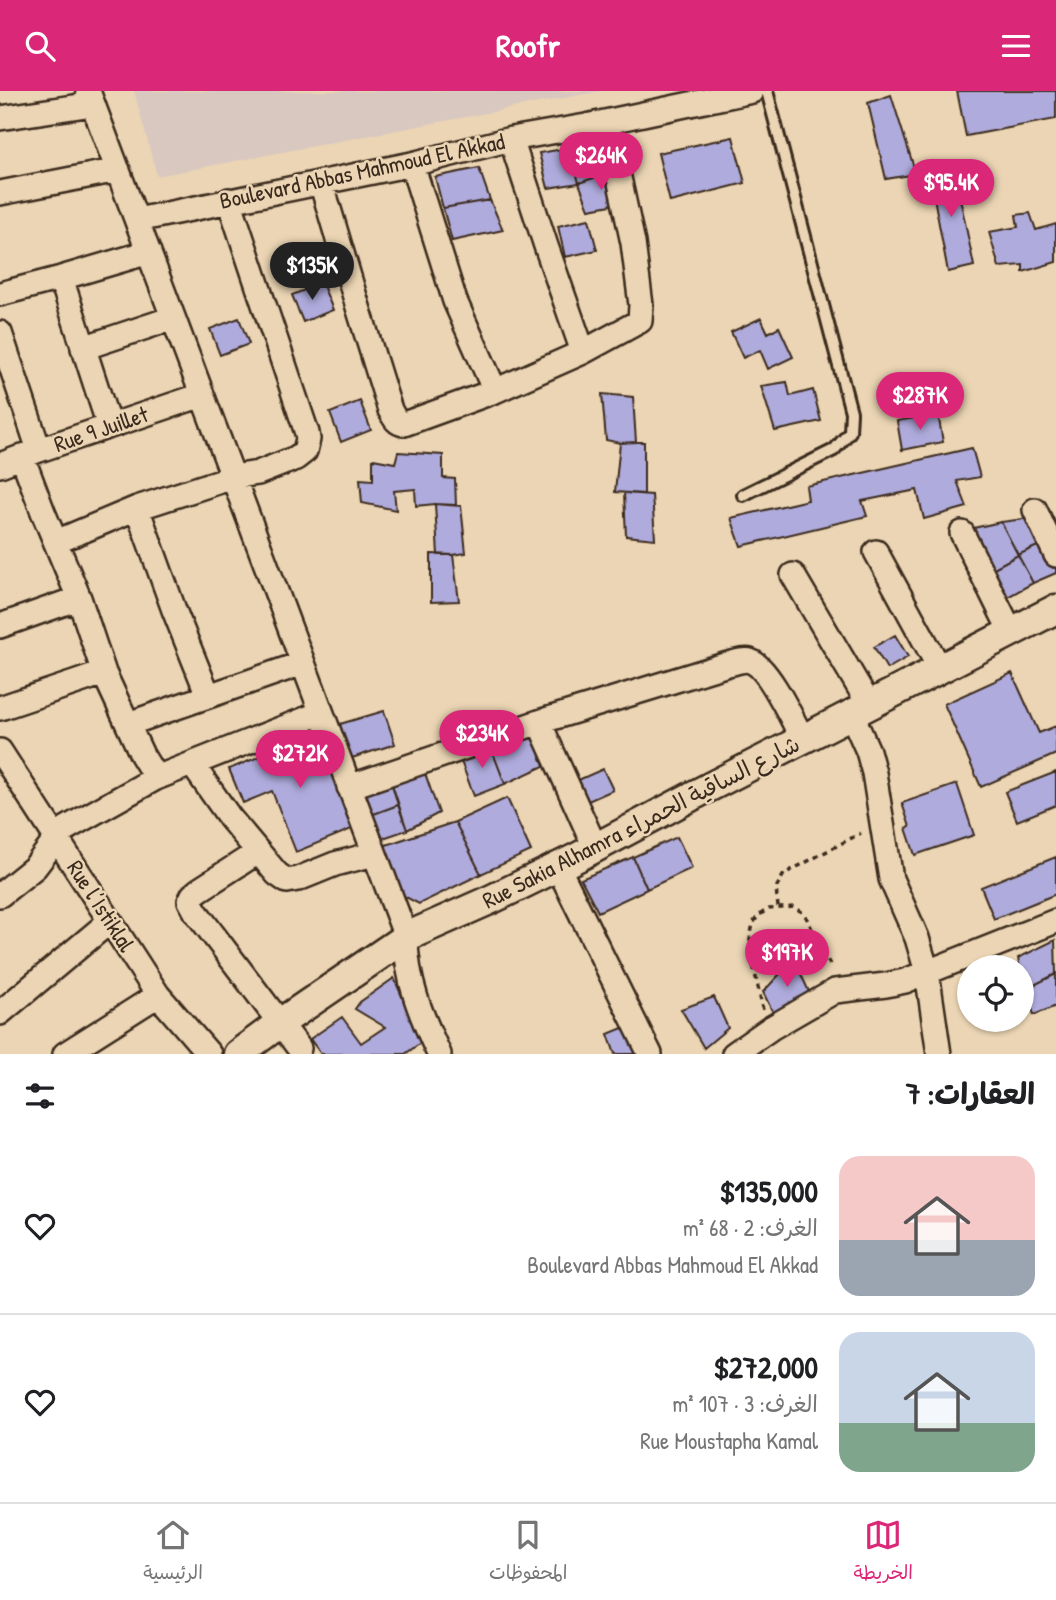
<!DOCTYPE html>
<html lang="ar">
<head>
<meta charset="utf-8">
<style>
  :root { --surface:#fff; --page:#f6f6f6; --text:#202124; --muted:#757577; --line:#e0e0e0; --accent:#db2777 }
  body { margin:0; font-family:"Patrick Hand","Playpen Sans Arabic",sans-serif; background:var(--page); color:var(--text); direction:rtl; height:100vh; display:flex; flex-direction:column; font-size:26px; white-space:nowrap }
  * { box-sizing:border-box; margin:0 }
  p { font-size:23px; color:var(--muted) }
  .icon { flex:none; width:38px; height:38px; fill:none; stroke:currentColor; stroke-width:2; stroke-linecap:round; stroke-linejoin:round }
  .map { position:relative; height:963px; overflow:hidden; direction:ltr }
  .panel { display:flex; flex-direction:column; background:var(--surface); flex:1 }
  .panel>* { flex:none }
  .tools { position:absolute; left:957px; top:864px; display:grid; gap:14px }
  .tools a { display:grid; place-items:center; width:77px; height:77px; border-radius:50%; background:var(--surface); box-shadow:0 2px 5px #0004; font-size:35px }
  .price { position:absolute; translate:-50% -60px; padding:0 16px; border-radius:24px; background:var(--accent); color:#fff; font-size:23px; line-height:46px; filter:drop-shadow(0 2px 4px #0008) }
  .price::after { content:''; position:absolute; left:50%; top:42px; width:21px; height:16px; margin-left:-10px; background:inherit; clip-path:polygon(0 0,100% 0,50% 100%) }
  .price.on { background:#222; color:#fff }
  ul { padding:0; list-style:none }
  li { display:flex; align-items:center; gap:21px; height:175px; padding:0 21px }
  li+li { border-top:2px solid var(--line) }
  li span { display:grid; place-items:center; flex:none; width:196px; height:140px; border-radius:21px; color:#555 }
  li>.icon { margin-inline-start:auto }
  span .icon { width:84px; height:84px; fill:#fffc; stroke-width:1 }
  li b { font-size:30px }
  h2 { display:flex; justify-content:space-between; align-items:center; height:84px; padding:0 21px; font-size:30px }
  header { display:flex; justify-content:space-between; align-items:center; height:91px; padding:0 21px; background:var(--accent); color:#fff; font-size:32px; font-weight:700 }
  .menu { display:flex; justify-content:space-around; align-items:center; height:98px; border-top:2px solid var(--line); background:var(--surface); font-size:19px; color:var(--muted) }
  .menu a { display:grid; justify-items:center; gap:4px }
  .menu .on { color:var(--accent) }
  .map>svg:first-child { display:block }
</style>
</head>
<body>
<header><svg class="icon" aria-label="menu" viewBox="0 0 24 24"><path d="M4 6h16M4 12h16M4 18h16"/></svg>Roofr<svg class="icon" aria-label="search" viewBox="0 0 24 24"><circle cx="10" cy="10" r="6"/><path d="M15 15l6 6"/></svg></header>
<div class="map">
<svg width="1056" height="963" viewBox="0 0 1056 963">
  <rect width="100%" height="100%" fill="#ebd5b4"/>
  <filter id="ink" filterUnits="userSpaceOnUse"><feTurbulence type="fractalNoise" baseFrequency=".0143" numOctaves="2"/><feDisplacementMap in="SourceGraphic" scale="14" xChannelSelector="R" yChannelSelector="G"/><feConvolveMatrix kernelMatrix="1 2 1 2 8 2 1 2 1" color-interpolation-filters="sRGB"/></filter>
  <g filter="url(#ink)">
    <path fill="#d9c8c0" d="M 134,0 L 601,0 L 157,85 Z"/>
    <path fill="#afabdc" stroke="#3b2a1e" stroke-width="2" d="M 957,0 L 1056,0 L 1056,28 L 966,45 Z
      M 891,4 L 916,83 L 886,88 L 868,12 Z
      M 733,46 L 745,92 L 670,111 L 658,62 Z
      M 605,47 L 611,81 L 579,92 L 570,57 Z
      M 570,57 L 579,92 L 548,97 L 539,62 Z
      M 953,73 L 974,175 L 948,181 L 929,80 Z
      M 479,77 L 490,109 L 443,117 L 435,86 Z
      M 611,81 L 622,112 L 589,118 L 579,92 Z
      M 490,109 L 503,139 L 452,150 L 443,117 Z
      M 1030,122 L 1036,139 L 1056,133 L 1056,171 L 1023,181 L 1023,174 L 999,176 L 989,141 L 1018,136 L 1016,124 Z
      M 589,128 L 597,159 L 565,166 L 558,135 Z
      M 322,192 L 333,219 L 303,231 L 292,204 Z
      M 239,227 L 249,253 L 220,264 L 210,238 Z
      M 761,227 L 768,242 L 779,236 L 793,266 L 768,278 L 760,259 L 743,267 L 731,241 Z
      M 787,291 L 790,305 L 813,299 L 821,330 L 775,340 L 761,295 Z
      M 602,303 L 633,306 L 636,351 L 620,352 L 606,349 Z
      M 360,310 L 371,339 L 341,351 L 330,322 Z
      M 938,323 L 943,351 L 902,359 L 897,330 Z
      M 636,351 L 644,351 L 644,403 L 615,401 L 620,352 Z
      M 972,357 L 980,386 L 957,390 L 967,416 L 924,428 L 917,399 L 862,410 L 867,425 L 741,455 L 731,427 L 808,409 L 806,395 Z
      M 398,361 L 443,364 L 443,387 L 455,388 L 456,414 L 435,413 L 416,415 L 415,398 L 394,400 L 396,419 L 362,412 L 360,388 L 373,389 L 373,368 L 395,372 Z
      M 624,402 L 652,404 L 655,448 L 626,445 Z
      M 435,413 L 461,415 L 466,462 L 453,464 L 438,464 Z
      M 1031,427 L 1042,453 L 1018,464 L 1001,431 Z
      M 1001,431 L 1018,464 L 992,478 L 969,438 Z
      M 1042,453 L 1056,477 L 1056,482 L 1033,492 L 1018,464 Z
      M 431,463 L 453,464 L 459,510 L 431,511 Z
      M 1018,464 L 1033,492 L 1002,509 L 992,478 Z
      M 895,544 L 908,566 L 887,578 L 874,556 Z
      M 1012,582 L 1039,642 L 1056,635 L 1056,663 L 981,696 L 944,613 Z
      M 384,620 L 395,653 L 349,668 L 340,633 Z
      M 529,640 L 546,674 L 505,693 L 490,654 Z
      M 321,641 L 359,735 L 296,761 L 272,700 L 243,712 L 229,678 Z
      M 490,654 L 505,693 L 474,705 L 459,665 Z
      M 422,674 L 439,722 L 407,739 L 390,687 Z
      M 603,678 L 613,699 L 586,711 L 576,690 Z
      M 1056,681 L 1056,714 L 1017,730 L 1005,701 Z
      M 390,687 L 398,714 L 371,724 L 365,693 Z
      M 957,693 L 974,744 L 915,764 L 906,737 L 910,736 L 902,712 Z
      M 507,707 L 531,760 L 481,783 L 455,731 Z
      M 398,714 L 407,739 L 383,747 L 371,724 Z
      M 455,731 L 481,783 L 419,813 L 398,802 L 383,755 Z
      M 677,746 L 692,777 L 647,798 L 633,766 Z
      M 633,766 L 647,798 L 598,821 L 581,788 Z
      M 1056,766 L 1056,803 L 994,828 L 981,796 Z
      M 1055,849 L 1056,883 L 1026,898 L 1022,877 L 1020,877 L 1018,867 Z
      M 794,868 L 811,905 L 774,924 L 763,901 Z
      M 1056,883 L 1056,915 L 1034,924 L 1026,898 Z
      M 394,887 L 422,951 L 405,963 L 321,963 L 310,948 L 342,926 L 361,952 L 385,936 L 355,918 L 360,911 Z
      M 714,906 L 728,937 L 704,957 L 681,918 Z
      M 625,936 L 640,963 L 615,963 L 608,943 Z"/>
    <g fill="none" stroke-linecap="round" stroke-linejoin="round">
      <g stroke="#3b2a1e" stroke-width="16">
        <path id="service" d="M 743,404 L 834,359 L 850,341 L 851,321 L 767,0"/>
      </g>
      <g stroke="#3b2a1e" stroke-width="28">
        <path id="minor" d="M 88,0 L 406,846 C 406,890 421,924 439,963
          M 0,27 L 93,13
          M 511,48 L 546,155 L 583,261
          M 412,73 L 455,210 L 495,300
          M 321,91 L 358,216 L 390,319 C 394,326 396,332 404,333 L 495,300 L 583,261 L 640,230 L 641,214 L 633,152 L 607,31
          M 0,102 L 118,79
          M 137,129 L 412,73 L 511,48 L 586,35 L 752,0
          M 61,187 L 109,335
          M 0,203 L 61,187 L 149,161
          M 0,242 L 39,359
          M 83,257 L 173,227
          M 22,365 L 43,421 L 79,507 L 104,582 L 142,664 L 156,687
          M 0,374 L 39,359 L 202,304
          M 137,417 L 174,519 L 208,604
          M 1035,419 L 1056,464
          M 962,442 L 1011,541
          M 56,451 L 137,417 L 233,386 L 258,382 L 296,367 L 305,360 L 308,348 L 307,342 L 229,109
          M 876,461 L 940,578
          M 793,484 L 870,615
          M 0,535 L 79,507
          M 0,617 L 104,582
          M 852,624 L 868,660 L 874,682 L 891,788 L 917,847 L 927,881 L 939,963
          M 539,631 L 595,756
          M 128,633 L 303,572
          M 0,660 L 158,904 L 209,963
          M 192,673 L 230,727 L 277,783 L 287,790 L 298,788 L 335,773 L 374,763
          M 349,696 L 539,631 L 728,573 C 734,572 744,568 750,570 C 768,575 794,632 803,649
          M 258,761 L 199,799 L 193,804 L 190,810 L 196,821 L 299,957
          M 558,776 L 650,963
          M 0,804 L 35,776 L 57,747 L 67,737 L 81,729 L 156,687 L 321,622
          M 0,922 L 110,830
          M 65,963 L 158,904
          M 734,963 L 771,937 L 835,900 L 886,894 L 905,890 L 1056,830"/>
      </g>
      <g stroke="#3b2a1e" stroke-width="33">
        <path id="tertiary" d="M 238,963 L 280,932 L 406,846 L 492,808 L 578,766 L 698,702 L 1056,518"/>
      </g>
      <path stroke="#3b2a1e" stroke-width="3.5" stroke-dasharray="5 5" stroke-linecap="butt" d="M 778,816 L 776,797 L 784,783 L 861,742
        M 763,919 L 749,854 L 753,832 L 759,824 L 769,818 L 793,816 L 804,822 L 832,878"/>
      <use href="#service" stroke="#ebd5b4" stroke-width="10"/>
      <use href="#minor" stroke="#ebd5b4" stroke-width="23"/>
      <use href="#tertiary" stroke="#ebd5b4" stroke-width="28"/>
    </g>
  </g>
  <g text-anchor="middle" stroke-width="5" stroke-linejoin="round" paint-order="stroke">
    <g font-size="23" fill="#3b2a1e" stroke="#ebd5b4">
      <text transform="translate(362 80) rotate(-12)" y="8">Boulevard Abbas Mahmoud El Akkad</text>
      <text transform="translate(101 338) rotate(-19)" y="8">Rue 9 Juillet</text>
      <text transform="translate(641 731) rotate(-27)" y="8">Rue Sakia Alhamra شارع الساقية الحمراء</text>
      <text transform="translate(101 815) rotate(57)" y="8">Rue l’Istiklal</text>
    </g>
  </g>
</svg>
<div class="tools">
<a><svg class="icon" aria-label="locate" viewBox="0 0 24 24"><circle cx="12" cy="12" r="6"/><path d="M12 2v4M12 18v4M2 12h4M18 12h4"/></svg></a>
</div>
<b class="price" style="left:601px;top:101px">$264K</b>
<b class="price" style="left:951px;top:128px">$95.4K</b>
<b class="price on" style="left:312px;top:211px">$135K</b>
<b class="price" style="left:920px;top:341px">$287K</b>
<b class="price" style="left:482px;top:679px">$234K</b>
<b class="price" style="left:300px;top:699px">$272K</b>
<b class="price" style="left:787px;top:898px">$197K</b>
</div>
<section class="panel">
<h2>العقارات: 7<svg class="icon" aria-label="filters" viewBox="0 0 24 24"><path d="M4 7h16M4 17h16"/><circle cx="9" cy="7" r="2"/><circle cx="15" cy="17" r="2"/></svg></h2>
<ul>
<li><span style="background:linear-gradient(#f6c9c9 60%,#9aa5b1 0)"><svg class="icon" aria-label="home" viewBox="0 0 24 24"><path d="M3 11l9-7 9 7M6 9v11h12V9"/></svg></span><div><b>$135,000</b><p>الغرف: 2 · 68 m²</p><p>Boulevard Abbas Mahmoud El Akkad</p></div><svg class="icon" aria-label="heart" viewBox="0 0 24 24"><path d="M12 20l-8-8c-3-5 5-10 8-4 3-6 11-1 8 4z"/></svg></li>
<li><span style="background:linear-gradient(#c9d6e8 65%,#7fa58c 0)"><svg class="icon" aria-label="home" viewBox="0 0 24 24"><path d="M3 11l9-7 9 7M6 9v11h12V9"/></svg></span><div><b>$272,000</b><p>الغرف: 3 · 107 m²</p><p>Rue Moustapha Kamal</p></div><svg class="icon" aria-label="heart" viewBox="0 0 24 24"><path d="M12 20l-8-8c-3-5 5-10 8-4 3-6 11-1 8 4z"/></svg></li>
</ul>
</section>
<nav class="menu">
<a class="on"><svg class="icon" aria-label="map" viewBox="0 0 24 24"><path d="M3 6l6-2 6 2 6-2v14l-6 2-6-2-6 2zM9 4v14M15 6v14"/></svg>الخريطة</a>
<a><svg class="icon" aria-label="saved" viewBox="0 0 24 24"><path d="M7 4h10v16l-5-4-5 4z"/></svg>المحفوظات</a>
<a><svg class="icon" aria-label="home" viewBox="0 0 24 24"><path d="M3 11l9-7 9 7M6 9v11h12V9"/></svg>الرئيسية</a>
</nav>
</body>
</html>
